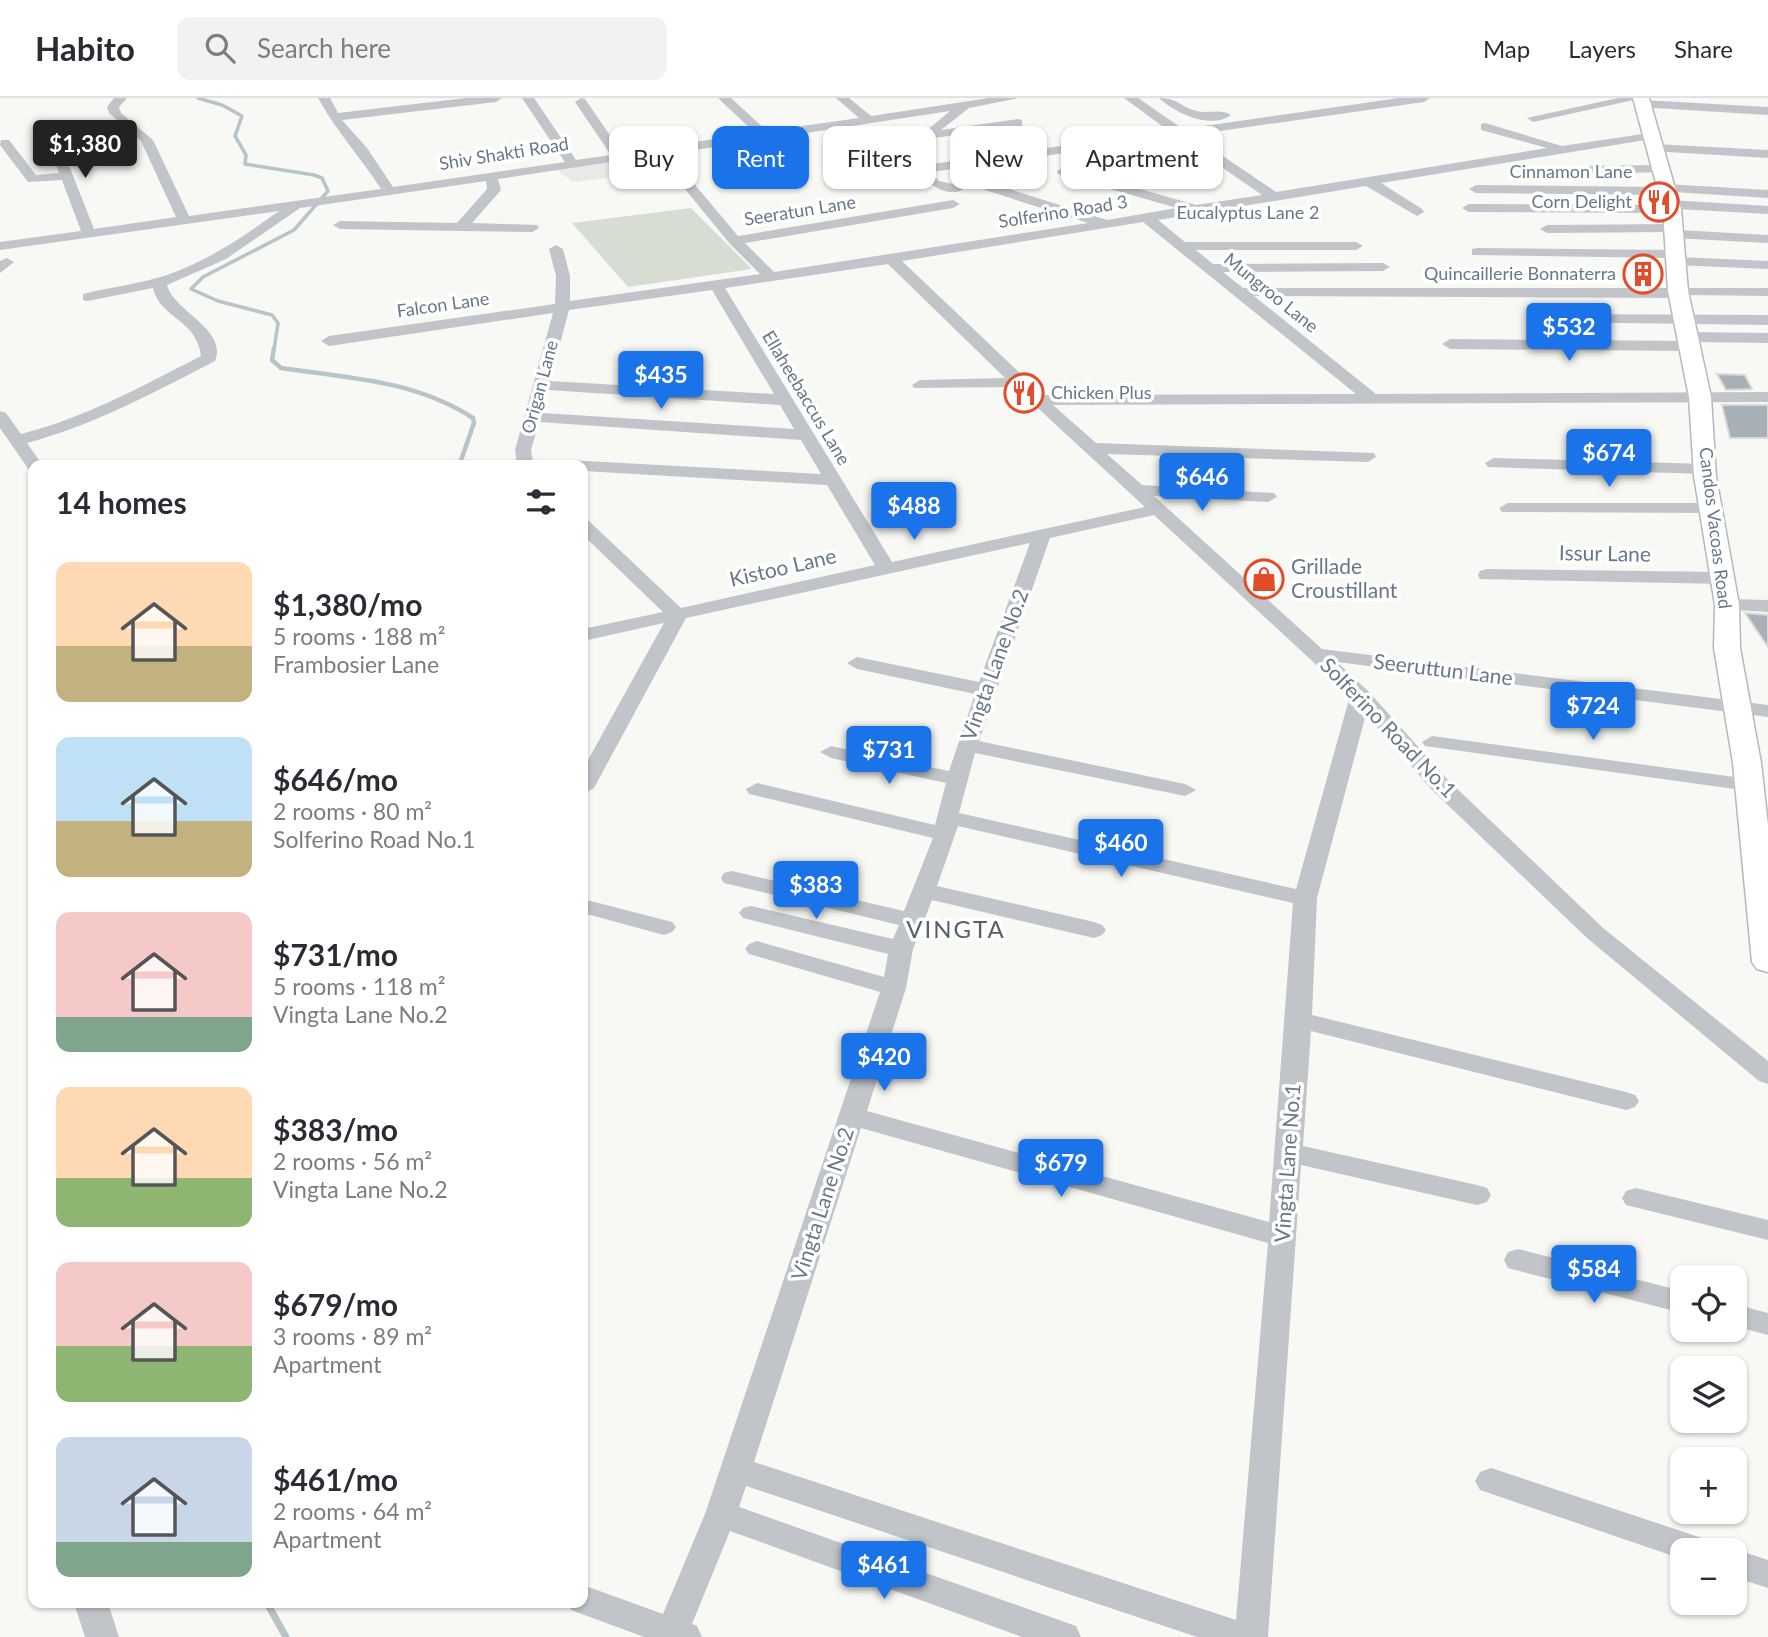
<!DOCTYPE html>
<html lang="en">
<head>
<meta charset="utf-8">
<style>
  :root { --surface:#fff; --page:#f2f2f3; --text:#2b2b33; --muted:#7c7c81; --line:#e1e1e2; --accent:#1a73e8 }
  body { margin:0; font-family:Lato,sans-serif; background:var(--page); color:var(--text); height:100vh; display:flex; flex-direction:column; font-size:26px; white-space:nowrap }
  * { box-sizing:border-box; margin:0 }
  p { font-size:23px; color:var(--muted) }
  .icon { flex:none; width:38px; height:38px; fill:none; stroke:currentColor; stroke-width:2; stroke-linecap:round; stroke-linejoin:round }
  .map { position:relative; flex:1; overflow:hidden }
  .sheet { position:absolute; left:28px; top:362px; width:560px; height:1148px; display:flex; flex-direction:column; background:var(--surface); border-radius:14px; box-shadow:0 2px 5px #0004 }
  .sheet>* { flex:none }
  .banner { position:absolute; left:609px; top:28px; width:665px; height:63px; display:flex; gap:14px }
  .controls { position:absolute; left:1670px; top:1167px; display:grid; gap:14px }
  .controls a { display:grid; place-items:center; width:77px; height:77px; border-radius:14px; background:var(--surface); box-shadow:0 2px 5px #0004; font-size:35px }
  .price { position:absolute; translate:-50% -60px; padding:0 16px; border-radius:7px; background:var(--accent); color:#fff; font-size:23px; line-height:46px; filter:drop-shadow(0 2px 4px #0008) }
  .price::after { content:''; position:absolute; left:50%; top:42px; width:21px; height:16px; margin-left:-10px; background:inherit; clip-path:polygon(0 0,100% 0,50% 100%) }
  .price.on { background:#222; color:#fff }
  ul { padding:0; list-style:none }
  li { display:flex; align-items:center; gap:21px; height:175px; padding:0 28px }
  li span { display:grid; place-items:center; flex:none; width:196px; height:140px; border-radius:14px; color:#555 }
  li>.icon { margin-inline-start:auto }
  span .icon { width:84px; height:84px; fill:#fffc; stroke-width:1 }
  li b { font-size:30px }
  h2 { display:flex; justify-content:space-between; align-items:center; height:84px; padding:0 28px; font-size:30px }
  .chip { padding:0 24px; border-radius:14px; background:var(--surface); box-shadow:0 2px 5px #0004; font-size:24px; line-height:63px }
  .chip.on { background:var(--accent); color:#fff }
  header { display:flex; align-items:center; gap:42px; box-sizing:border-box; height:98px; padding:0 35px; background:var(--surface); border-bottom:2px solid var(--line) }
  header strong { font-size:33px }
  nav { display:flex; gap:38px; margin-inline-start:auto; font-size:24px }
  .search { width:490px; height:63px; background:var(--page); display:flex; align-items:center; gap:18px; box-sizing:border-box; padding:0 24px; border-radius:14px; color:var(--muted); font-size:26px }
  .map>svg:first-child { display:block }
</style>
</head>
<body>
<header>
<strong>Habito</strong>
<div class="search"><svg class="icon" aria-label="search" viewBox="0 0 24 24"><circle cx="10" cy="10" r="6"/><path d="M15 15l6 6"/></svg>Search here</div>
<nav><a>Map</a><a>Layers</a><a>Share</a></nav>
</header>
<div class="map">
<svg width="1768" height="1539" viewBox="0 0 1768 1539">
  <rect width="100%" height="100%" fill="#f8f8f5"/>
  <path fill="#e8e9e8" d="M 615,61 L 627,78 L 573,84 L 555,70 Z"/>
  <path fill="#d8ddd4" d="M 691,110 L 752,171 L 628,189 L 572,125 Z"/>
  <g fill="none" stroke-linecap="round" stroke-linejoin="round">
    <path stroke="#b8c5c8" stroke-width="3.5" d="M 198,0 L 222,7 L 242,18 L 235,38 L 246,57 L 245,66 L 314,77 L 322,80 L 328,93 L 294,132 L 203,179 L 191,191 L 218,203 L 272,217 L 278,225 L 274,252"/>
    <path stroke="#b8c5c8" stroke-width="4.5" d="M 274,250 L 272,262 L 281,270 C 349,280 414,282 473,320 L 474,325 L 459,368"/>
    <path stroke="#b8c5c8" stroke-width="7" d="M 267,1505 L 286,1539"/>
  </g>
  <path fill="#a7b0b6" stroke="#d9d9d7" stroke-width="2" d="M 1717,276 L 1745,277 L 1752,291 L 1726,292 Z
    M 1722,307 L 1768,307 L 1768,340 L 1730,340 Z
    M 1745,515 L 1768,517 L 1768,549 Z"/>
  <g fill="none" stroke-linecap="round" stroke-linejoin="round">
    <g stroke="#b4b9bd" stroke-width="3">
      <path id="major" d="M 1633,0 L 1649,0 L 1681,111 L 1688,193 L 1711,299 L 1716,378 L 1739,507 L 1740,550 L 1761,665 L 1768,727 L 1768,874 L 1757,871 L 1752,864 L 1733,665 L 1714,550 L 1715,507 L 1694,378 L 1689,299 L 1668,193 L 1663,111 Z"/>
    </g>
    <path fill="#c1c5c9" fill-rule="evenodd" d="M 114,0 L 127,0 L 119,9 L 121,15 L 153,42 L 189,118 L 381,91 C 361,60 336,33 318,0 L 330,0 L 338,15 L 466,0 L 502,0 L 496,4 L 342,22 L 367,50 L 393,89 L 565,64 L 522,0 L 534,0 L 576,62 L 611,57 L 575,4 L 581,0 L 585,1 L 622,55 L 755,35 L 718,0 L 731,0 L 767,33 L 859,20 L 836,0 L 849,0 L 871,18 L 989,0 L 1019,0 L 969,10 L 941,32 L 1018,21 L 1022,22 L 1022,28 L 934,40 L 922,64 L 925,67 L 1169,33 L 1124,0 L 1138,0 L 1183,31 L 1399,0 L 1430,0 L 1424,4 L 1192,37 L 1276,94 L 1547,50 L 1481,32 L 1481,26 L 1485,25 L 1562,48 L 1656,34 L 1656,40 L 1652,41 L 1381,85 L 1422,111 L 1424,114 L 1417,118 L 1366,88 L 1158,122 L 1185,144 L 1356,144 L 1363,148 L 1356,152 L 1196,152 L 1213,166 L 1383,165 L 1390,169 L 1383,173 L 1223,174 L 1243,190 L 1768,190 L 1768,198 L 1685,197 L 1679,200 L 1254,198 L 1376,296 L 1768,294 L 1768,304 L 1053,307 L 1096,345 L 1374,355 L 1376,359 L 1368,364 L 1107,356 L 1142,387 L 1274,395 L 1277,399 L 1268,404 L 1154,398 L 1322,551 L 1768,607 L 1768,619 L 1337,564 L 1368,593 L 1448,682 L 1603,830 L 1768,963 L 1768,986 L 1759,983 L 1587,840 L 1432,692 L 1366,616 L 1317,800 L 1312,917 L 1626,994 L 1635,997 L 1639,1003 L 1635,1009 L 1626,1012 L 1311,933 L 1303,1048 L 1477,1087 L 1487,1090 L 1491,1097 L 1487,1104 L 1477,1107 L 1301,1067 L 1268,1539 L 1197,1539 L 746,1388 L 739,1409 L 1076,1528 L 1081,1539 L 1022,1539 L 730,1433 L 692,1526 L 697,1528 L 702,1539 L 644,1539 L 571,1512 L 568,1505 L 583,1505 L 583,1487 L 663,1516 L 705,1416 L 880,894 L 749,856 L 745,851 L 749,846 L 757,843 L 884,879 L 888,856 L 743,820 L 739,815 L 743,810 L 751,808 L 893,841 L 899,827 L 724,785 L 721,780 L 724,775 L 732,773 L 904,813 L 933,740 L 749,696 L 746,691 L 757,685 L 935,727 L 946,685 L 831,660 L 820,654 L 831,648 L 949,673 L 975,596 L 857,571 L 847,565 L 857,559 L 979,584 L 1030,445 L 686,520 L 594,690 L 583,696 L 583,671 L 664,525 L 583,543 L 583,531 L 663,514 L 583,437 L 583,422 L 589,423 L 681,510 L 875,467 L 827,387 L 583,373 L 583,368 L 559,367 L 568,362 L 821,376 L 801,342 L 539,324 L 531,352 L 534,368 L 517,368 L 515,352 L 553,215 L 329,248 L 321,243 L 329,238 L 555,206 L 556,178 L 549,151 L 556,147 L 563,151 L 570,178 L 570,203 L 760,176 L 730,146 L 657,57 L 498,81 L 501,92 L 472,125 L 537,127 L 539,130 L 532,134 L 340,131 L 333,127 L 340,123 L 457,125 L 487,91 L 486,83 L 300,110 L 226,161 L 167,187 C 173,213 228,231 215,263 C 153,295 94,327 27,345 L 43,368 L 33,368 L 33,373 L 29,372 L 0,330 L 0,313 L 6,315 L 21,336 C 85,320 142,288 201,258 C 197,221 160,221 153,190 L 88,203 L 83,202 L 83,196 C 111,189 140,186 167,177 C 208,163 244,138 279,113 L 0,152 L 0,144 L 81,133 L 62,82 L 28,84 L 0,47 L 1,42 L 9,42 L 36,77 L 59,75 L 47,40 L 57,37 L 94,131 L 176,119 L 141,43 L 109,15 L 107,9 ZM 950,13 L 925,34 L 909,64 C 919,77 945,106 967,89 L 939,83 L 931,74 L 1178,39 L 1262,97 L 1196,107 L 1063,69 L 1057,73 L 1058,76 L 1177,110 L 1107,122 L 990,85 L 985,86 L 985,92 L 1088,125 L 774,174 L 745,145 L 953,110 L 960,106 L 953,102 L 738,138 L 669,56 ZM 1143,124 L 1356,296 L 1043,297 L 902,163 ZM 888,166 L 1005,280 L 920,282 L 912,287 L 914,290 L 1015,289 L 1145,409 L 892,464 L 725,190 ZM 712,192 L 774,296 L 550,283 L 569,212 ZM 548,292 L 780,307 L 794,331 L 542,315 ZM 1154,417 L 1350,598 L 1296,791 L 959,715 L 975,655 L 1185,698 L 1196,692 L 1185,686 L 979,643 L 1050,440 ZM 958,728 L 1293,805 L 1269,1124 L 867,1013 L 906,890 L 913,851 L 932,802 L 1094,840 L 1102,837 L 1106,832 L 1102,827 L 1094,824 L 937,788 ZM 861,1030 L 1268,1145 L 1236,1522 L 754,1364 Z
      M 1159,0 C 1178,0 1182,10 1197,13 C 1209,16 1221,10 1231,17 C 1211,32 1175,15 1159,0 Z
      M 1618,0 L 1643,0 L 1533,24 L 1527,20 Z
      M 1643,2 L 1768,9 L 1768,17 L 1639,9 L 1639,3 Z
      M 1655,46 L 1768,52 L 1768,60 L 1651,53 L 1649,50 Z
      M 1661,67 L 1666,68 L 1666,74 L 1582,76 L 1576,72 L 1582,68 Z
      M 1666,86 L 1768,92 L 1768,100 L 1673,94 L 1667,97 L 1476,95 L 1469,91 L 1476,87 L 1660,89 Z
      M 1670,102 L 1768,108 L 1768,116 L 1678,111 L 1672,115 L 1469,114 L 1462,110 L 1469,106 L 1664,107 Z
      M 1673,126 L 1678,127 L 1678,132 L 1768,137 L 1768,145 L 1673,140 L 1668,139 L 1667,134 L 1547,135 L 1540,131 L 1547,127 Z
      M 1477,150 L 1673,152 L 1678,153 L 1678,159 L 1768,163 L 1768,171 L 1674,167 L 1669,166 L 1669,160 L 1472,157 L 1472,151 Z
      M 7,160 L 14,164 L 0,175 L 0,163 Z
      M 1550,216 L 1768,217 L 1768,227 L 1545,224 L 1545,218 Z
      M 1688,234 L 1768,235 L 1768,245 L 1691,244 L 1698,248 L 1690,253 L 1450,251 L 1442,246 L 1450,241 L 1687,243 L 1680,239 Z
      M 1494,360 L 1706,366 L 1715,371 L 1706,376 L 1488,369 L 1485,365 Z
      M 1508,405 L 1710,405 L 1719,410 L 1710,415 L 1502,414 L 1499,410 Z
      M 1487,471 L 1723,474 L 1732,480 L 1723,486 L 1480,481 L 1478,477 L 1480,473 Z
      M 1727,501 L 1768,502 L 1768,514 L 1720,511 L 1717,507 L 1720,503 Z
      M 1432,638 L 1749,681 L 1760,687 L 1749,693 L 1425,648 L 1422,644 Z
      M 583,801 L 672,824 L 676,829 L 672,834 L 664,837 L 583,815 Z
      M 1636,1090 L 1768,1122 L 1768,1142 L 1626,1107 L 1622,1100 L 1626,1093 Z
      M 1518,1151 L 1682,1193 L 1682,1215 L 1508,1170 L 1504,1162 L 1508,1154 Z
      M 1734,1206 L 1768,1215 L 1768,1237 L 1734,1228 Z
      M 1491,1370 L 1708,1442 L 1713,1452 L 1682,1452 L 1682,1461 L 1480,1392 L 1475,1383 L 1480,1374 Z
      M 1734,1451 L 1768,1462 L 1768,1490 L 1734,1479 L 1734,1452 L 1729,1452 Z
      M 74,1505 L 108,1505 L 119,1539 L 85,1539 Z"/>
    <use href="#major" fill="#fff" fill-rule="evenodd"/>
  </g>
  <defs>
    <g id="restaurant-ring" transform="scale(2.0125)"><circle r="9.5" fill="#fff" stroke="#e24c2b" stroke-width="1.5"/><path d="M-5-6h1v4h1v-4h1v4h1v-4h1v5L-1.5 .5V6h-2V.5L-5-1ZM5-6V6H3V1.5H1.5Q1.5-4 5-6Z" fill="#e24c2b"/></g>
    <g id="building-ring" transform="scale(2.0125)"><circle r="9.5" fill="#fff" stroke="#e24c2b" stroke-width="1.5"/><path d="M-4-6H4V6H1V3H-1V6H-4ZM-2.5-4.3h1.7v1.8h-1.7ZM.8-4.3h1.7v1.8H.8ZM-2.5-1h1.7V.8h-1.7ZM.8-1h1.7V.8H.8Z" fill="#e24c2b"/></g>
    <g id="shop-ring" transform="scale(2.0125)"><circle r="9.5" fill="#fff" stroke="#e24c2b" stroke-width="1.5"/><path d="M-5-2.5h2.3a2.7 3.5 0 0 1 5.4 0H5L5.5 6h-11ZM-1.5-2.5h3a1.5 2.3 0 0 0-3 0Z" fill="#e24c2b"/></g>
  </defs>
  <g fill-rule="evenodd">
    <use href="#restaurant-ring" x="1659" y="104"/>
    <use href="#building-ring" x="1643" y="176"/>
    <use href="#restaurant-ring" x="1024" y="295"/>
    <use href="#shop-ring" x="1264" y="481"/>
  </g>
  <g text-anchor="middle" stroke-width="7" stroke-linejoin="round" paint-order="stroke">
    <g font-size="18" fill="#677986" stroke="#fff">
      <text transform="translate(504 56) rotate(-9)" y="6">Shiv Shakti Road</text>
      <text x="1571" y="80">Cinnamon Lane</text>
      <text transform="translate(800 113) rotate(-9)" y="6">Seeratun Lane</text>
      <text transform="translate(1063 114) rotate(-9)" y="6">Solferino Road 3</text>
      <text x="1248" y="121">Eucalyptus Lane 2</text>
      <text transform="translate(1271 195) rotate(39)" y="6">Mungroo Lane</text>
      <text transform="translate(443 207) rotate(-8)" y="6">Falcon Lane</text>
      <text transform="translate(540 289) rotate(-75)" y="6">Origan Lane</text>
      <text transform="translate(806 300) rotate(59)" y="6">Ellaheebaccus Lane</text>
      <text transform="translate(1715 430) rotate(83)" y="6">Candos Vacoas Road</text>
    </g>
    <g font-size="18" fill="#677986" stroke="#fff" text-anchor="end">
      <text x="1632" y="110">Corn Delight</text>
      <text x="1616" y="182">Quincaillerie Bonnaterra</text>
      <text x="1051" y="301" text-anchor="start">Chicken Plus</text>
    </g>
    <g font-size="21" fill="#677986" stroke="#fff">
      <text transform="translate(1605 456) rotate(1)" y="7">Issur Lane</text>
      <text transform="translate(783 470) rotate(-13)" y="7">Kistoo Lane</text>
      <text transform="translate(995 567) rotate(-70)" y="7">Vingta Lane No.2</text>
      <text transform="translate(1443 572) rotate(7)" y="7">Seeruttun Lane</text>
      <text transform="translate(1388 630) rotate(46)" y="7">Solferino Road No.1</text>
      <text transform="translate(1288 1065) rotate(-86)" y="7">Vingta Lane No.1</text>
      <text transform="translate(823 1106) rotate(-72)" y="7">Vingta Lane No.2</text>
    </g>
    <g font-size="21" fill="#677986" stroke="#fff" text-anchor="start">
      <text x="1291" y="476">Grillade<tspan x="1291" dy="24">Croustillant</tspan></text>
    </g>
    <g font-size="24" letter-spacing="2" fill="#55626b" stroke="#fff">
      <text x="956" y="840">VINGTA</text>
    </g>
  </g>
</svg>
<div class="controls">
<a><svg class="icon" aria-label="locate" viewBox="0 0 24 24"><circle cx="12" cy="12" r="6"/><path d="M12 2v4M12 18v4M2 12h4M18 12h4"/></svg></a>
<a><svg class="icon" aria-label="layers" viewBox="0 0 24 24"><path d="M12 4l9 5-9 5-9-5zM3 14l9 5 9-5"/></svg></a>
<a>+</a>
<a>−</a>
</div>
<b class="price on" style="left:85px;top:82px">$1,380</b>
<b class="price" style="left:1569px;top:265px">$532</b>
<b class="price" style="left:661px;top:313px">$435</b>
<b class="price" style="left:1609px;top:391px">$674</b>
<b class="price" style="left:1202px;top:415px">$646</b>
<b class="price" style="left:914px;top:444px">$488</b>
<b class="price" style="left:1593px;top:644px">$724</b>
<b class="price" style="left:889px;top:688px">$731</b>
<b class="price" style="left:1121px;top:781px">$460</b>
<b class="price" style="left:816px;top:823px">$383</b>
<b class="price" style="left:884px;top:995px">$420</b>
<b class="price" style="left:1061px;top:1101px">$679</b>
<b class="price" style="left:1594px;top:1207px">$584</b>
<b class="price" style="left:884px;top:1503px">$461</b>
<div class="banner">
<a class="chip">Buy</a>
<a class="chip on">Rent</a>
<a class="chip">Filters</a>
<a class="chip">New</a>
<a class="chip">Apartment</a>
</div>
<section class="sheet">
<h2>14 homes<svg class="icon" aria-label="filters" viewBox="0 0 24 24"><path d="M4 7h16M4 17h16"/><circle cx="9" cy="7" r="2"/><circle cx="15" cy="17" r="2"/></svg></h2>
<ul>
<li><span style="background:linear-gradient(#ffd9b3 60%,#c2b280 0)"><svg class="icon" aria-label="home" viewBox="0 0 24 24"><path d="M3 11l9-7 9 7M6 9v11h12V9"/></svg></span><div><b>$1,380/mo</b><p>5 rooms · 188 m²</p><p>Frambosier Lane</p></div></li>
<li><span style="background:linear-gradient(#bfe0f5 60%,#c2b280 0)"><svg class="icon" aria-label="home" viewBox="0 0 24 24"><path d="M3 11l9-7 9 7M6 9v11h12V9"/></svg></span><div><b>$646/mo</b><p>2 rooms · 80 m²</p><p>Solferino Road No.1</p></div></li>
<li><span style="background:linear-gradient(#f6c9c9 75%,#7fa58c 0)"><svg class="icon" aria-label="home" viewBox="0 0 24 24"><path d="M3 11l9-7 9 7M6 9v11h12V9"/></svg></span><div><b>$731/mo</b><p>5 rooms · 118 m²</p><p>Vingta Lane No.2</p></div></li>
<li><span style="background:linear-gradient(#ffd9b3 65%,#8fb573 0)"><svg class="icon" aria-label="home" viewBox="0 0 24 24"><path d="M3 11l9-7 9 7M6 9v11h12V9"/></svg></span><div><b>$383/mo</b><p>2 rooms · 56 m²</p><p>Vingta Lane No.2</p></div></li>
<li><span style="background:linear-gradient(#f6c9c9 60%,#8fb573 0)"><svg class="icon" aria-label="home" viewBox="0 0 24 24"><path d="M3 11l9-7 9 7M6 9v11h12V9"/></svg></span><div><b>$679/mo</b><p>3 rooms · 89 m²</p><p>Apartment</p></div></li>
<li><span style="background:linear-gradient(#c9d6e8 75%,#7fa58c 0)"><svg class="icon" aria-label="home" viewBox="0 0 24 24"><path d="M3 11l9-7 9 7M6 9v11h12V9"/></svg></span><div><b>$461/mo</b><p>2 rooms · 64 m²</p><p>Apartment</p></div></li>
</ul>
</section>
</div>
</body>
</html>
